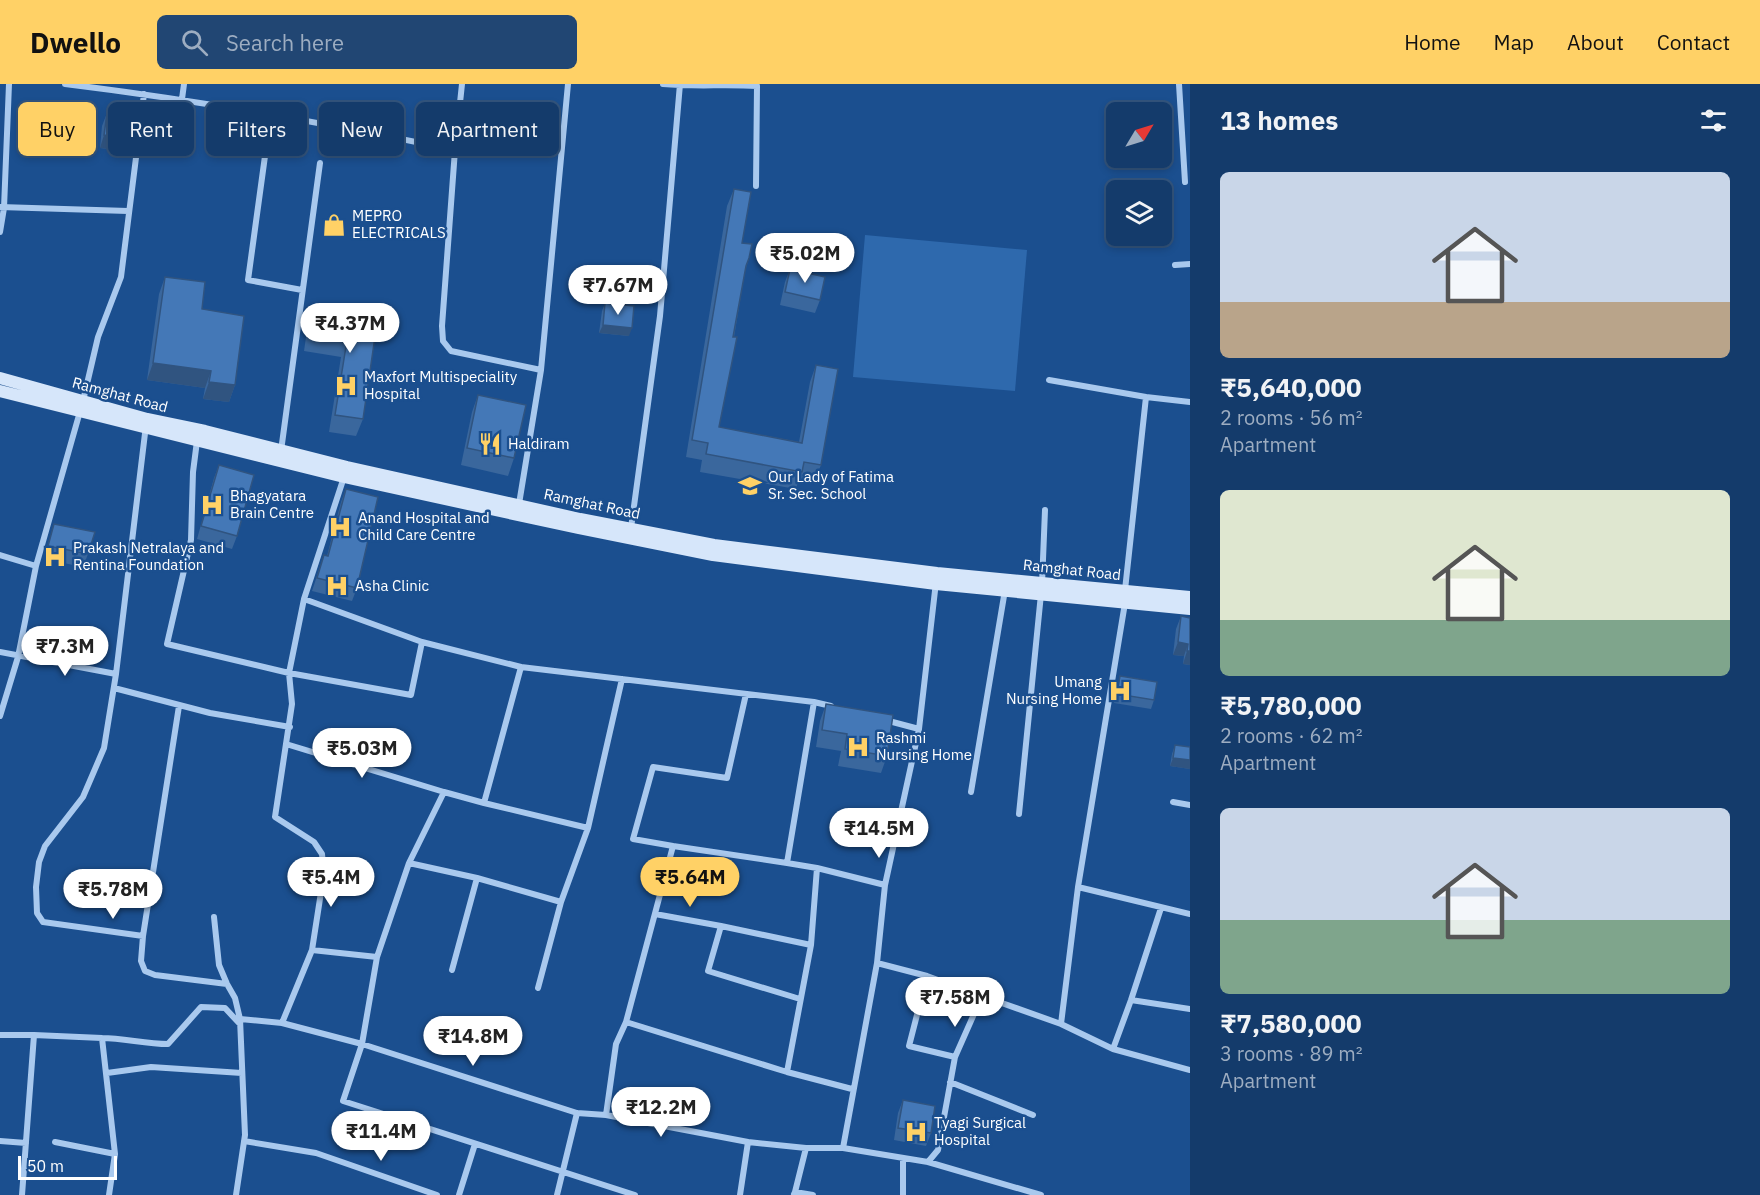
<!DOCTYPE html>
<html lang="en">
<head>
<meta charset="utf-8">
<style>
  :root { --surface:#143b6b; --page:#214673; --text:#f1f3f6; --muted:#9dadc1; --line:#33557e; --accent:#ffd166 }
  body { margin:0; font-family:"IBM Plex Sans",sans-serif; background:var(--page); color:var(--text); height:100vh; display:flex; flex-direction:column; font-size:22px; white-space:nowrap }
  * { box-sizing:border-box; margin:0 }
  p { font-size:20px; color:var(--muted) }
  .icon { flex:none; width:33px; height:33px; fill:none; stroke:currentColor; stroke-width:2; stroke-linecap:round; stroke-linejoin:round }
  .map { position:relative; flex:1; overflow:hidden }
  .drawer { display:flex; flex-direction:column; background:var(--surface); width:570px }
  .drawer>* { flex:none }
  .hud { position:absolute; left:18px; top:18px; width:570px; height:54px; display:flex; gap:12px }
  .needle { width:39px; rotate:52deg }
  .fabs { position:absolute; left:1106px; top:18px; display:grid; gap:12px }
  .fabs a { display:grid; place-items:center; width:66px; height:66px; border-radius:9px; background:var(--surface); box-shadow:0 3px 9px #0003,0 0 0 2px var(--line); font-size:30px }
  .scale { position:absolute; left:18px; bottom:15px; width:99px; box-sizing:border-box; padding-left:6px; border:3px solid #fff; border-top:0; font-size:16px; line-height:21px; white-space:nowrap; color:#fff; -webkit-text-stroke:4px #1b4f8f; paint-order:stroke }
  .price { position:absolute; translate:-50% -51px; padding:0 14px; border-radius:21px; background:#fff; color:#222; font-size:20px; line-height:39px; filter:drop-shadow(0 2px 3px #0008) }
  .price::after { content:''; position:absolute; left:50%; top:36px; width:18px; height:14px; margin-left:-9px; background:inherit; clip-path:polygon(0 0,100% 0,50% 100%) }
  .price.active { background:var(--accent); color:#111 }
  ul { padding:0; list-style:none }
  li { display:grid; align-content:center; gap:12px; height:318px; padding:0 30px }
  li span { display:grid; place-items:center; height:186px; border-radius:9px; color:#555 }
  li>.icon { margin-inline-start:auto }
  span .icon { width:108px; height:108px; fill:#fffc; stroke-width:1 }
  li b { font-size:26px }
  h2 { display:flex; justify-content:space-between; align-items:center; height:72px; padding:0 30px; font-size:26px }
  .pill { padding:0 21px; border-radius:9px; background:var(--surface); box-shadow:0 3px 9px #0003,0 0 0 2px var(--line); font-size:21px; line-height:54px }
  .pill.active { background:var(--accent); color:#111 }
  header { display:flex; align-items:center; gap:36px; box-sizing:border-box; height:84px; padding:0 30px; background:var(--accent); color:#111 }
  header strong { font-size:28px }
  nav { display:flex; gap:33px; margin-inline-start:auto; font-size:21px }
  .search { width:420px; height:54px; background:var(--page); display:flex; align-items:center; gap:15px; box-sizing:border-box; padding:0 21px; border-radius:9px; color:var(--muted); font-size:22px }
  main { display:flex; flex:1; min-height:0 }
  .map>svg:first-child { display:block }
</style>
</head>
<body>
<header>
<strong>Dwello</strong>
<div class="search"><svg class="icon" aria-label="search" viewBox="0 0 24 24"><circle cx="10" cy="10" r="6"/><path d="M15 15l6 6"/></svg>Search here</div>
<nav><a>Home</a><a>Map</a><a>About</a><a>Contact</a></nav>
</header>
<main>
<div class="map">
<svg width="1190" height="1111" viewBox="0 0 1190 1111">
  <rect width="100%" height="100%" fill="#1b4f8f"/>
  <path fill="#2e69ad" d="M 865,151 L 1027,166 L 1015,307 L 853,293 Z"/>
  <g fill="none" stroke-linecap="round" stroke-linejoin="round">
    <path stroke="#a9c9ee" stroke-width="6" d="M 65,0 C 196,16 326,39 455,66
      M 462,0 L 455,66 L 442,242 L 443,257 L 451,267 L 541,286
      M 663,0 C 694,3 725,0 757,2 L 756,102
      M 1179,0 L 1185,98
      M 182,15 L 184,0
      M 265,72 L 248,196 L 302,206
      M 0,123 L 128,127
      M 0,148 L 4,124 L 9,0
      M 1175,181 L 1190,180
      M 1049,296 L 1146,313 L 1125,506
      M 1146,313 L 1190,318
      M 146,341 L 116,590 L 104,664 L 83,713 L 45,762 L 39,778 L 36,803 L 37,829 L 43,838 L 143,852 L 179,622
      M 197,357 L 193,388 L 191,456 L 167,560 L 289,589 L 411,611 L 422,558
      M 281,367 L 320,79
      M 519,420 L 541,286 L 568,0
      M 631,444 L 660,232 L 680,0
      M 0,471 L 36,482
      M 1042,500 L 1045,426
      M 304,515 L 422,558 L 521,583 L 484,719 L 444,708 L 409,779 L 377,873 L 362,960 L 577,1029 L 606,1031 L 748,1058
      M 1125,519 L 1078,803 L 1061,940 L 1113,965 L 1190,986
      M 0,568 L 116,590
      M 521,583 L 814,618
      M 114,604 L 210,629 L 290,643
      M 0,632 L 18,573 L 36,482 L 83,317 L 98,253 L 121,193 L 144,10
      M 885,636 L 919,645
      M 286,660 L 444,708
      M 971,708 L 1005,506
      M 1173,718 L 1190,721
      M 484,719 L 588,744
      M 1019,730 L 1041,510
      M 673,762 L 633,755 L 653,683 L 727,694 L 746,610
      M 409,779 L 477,794
      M 787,779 L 817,784
      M 1078,803 L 1190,830
      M 655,830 L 721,842
      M 214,833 L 219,881 L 227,900 L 235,914 L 240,935 L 245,1051 L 236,1111
      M 143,852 L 141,877 L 145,887 L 155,891 L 227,900
      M 312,866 L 377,873
      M 877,879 L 927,892 L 982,912 L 955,973 L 938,1066 L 928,1078
      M 452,886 L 477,794 L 561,818
      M 927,892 L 909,962 L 955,973
      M 538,904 L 561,818 L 588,744 L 622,595
      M 982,912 L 1061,940
      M 800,915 L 708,887 L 721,842 L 811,861
      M 1131,916 L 1190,925
      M 240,935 L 282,939 L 362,960 L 343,1017 L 635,1111
      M 626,938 L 787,988 L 852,1005
      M 282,939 L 312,866 L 324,789 L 322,770 L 314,758 L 275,733 L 292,620 L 289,589 L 304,515 L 344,393
      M 0,951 L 34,951
      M 102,954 C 124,954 145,960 168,960 L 201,923 L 225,924 L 239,939
      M 1113,965 L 1131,916 L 1161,824
      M 787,988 L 811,861 L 817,784 L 885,801
      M 107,989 L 151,983 L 242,989
      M 950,998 L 1033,1031
      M 606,1031 L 616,960 L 626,938 L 673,762 L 787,779 L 814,618 L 831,622
      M 0,1057 L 26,1059
      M 244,1057 L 316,1069 L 437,1111
      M 55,1058 L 115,1070
      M 843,1064 L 877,879 L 885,801 L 919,645 L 936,498
      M 795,1108 L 806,1064
      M 794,1110 L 795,1108 L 813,1111
      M 22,1111 L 34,951 L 102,954 L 115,1070 L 109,1111
      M 459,1111 L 475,1060
      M 557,1111 L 577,1029
      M 740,1111 L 748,1058 L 806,1064 L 843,1064 L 928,1078 L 1041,1111
      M 903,1111 L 903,1075"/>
    <path stroke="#d6e6fa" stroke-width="12" d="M 0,294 L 147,335 L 205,347 L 347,383 L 580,435 L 714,461 L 937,489 L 1190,513
      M 0,307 L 344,393 L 578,444 L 713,471 L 936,500 L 1190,525"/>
  </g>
  <path fill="#3a679d" d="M 107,29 L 136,55 L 131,68 L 100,64 L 102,42 Z
    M 734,105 L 742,159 L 749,174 L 745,187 L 719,343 L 799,358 L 810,298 L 816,281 L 821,381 L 814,398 L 799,395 L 796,405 L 700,388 L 702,376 L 686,373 L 727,122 Z
    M 790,185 L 820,216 L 815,229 L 780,221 L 785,198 Z
    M 165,193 L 202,225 L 235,301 L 229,318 L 203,315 L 205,304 L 147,296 L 159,210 Z
    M 605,219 L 629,252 L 599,249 L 602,227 Z
    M 314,222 L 378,232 L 363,335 L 356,352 L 329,348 L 341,273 L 304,267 L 308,239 Z
    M 478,311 L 514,374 L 508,392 L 461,381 L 472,328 Z
    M 219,381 L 237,452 L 232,465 L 197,455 L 214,394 Z
    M 346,405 L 357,504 L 352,517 L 312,507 L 324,471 L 327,472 L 341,418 Z
    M 54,440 L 88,470 L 83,483 L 44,475 Z
    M 1181,532 L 1190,534 L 1190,581 L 1183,580 L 1184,572 L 1173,571 L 1176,545 Z
    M 1120,592 L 1154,616 L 1151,625 L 1114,619 L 1117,601 Z
    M 826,620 L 887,672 L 881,689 L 838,682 L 841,667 L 816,663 L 820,637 Z
    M 1175,661 L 1190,663 L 1190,685 L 1170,682 L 1172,670 Z
    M 903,1016 L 931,1049 L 926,1062 L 894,1056 L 898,1029 Z"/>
  <path fill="#305480" d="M 104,51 L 136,55 L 131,68 L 100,64 Z
    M 603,241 L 632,244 L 629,252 L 599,249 Z
    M 153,279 L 211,287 L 205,304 L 147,296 Z
    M 209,298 L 235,301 L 229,318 L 203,315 Z
    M 1178,558 L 1188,560 L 1184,572 L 1173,571 Z
    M 1187,567 L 1190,567 L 1190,581 L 1183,580 Z
    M 1173,674 L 1190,676 L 1190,685 L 1170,682 Z"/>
  <path fill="#4478b7" stroke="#305480" stroke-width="1.5" d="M 107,29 L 139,33 L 136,55 L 104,51 Z
    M 734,105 L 751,108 L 742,159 L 752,160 L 749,174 L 746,182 L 733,253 L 737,253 L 719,343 L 802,359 L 816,281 L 838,285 L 821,381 L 804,378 L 802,388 L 706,370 L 708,359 L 692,356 Z
    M 790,185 L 825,193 L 820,216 L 785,208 Z
    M 165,193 L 205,198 L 202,225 L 244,232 L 235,301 L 209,298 L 211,287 L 153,279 Z
    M 605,219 L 634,222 L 632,244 L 603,241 Z
    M 314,222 L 378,232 L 363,335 L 335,331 L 347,256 L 310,250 Z
    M 478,311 L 526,321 L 514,374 L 467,364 Z
    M 219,381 L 254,391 L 237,452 L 201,442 Z
    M 346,405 L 378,413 L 357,504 L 317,494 L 324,471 L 328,472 Z
    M 54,440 L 95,448 L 88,470 L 48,462 Z
    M 1181,532 L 1190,534 L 1190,567 L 1187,567 L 1188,560 L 1178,558 Z
    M 1120,592 L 1157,598 L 1154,616 L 1117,610 Z
    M 826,620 L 893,631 L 887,672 L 845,665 L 847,650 L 822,646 Z
    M 1175,661 L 1190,663 L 1190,676 L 1173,674 Z
    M 903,1016 L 935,1022 L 931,1049 L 898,1044 Z"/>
  <defs>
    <g id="shop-bare" transform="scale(1.8)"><path d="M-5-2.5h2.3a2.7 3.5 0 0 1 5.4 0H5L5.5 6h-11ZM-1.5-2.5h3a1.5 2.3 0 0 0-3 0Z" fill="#ffd166" stroke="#1b4f8f" stroke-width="2.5" paint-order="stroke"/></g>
    <g id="hospital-bare" transform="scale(1.8)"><path d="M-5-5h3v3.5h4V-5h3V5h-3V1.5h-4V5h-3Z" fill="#ffd166" stroke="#1b4f8f" stroke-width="2.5" paint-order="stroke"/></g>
    <g id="restaurant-bare" transform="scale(1.8)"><path d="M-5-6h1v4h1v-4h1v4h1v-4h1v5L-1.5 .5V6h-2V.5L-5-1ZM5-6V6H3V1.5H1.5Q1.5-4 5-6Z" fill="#ffd166" stroke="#1b4f8f" stroke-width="2.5" paint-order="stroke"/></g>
    <g id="school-bare" transform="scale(1.8)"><path d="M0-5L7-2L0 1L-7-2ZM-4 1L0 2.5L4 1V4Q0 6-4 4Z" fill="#ffd166" stroke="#1b4f8f" stroke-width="2.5" paint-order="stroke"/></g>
  </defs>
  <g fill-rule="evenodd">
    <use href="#shop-bare" x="334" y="141"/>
    <use href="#hospital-bare" x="346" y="302"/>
    <use href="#restaurant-bare" x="490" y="360"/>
    <use href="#school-bare" x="750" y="402"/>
    <use href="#hospital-bare" x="212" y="421"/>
    <use href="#hospital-bare" x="340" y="443"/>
    <use href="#hospital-bare" x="55" y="473"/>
    <use href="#hospital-bare" x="337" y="502"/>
    <use href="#hospital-bare" x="1120" y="607"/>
    <use href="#hospital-bare" x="858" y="663"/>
    <use href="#hospital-bare" x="916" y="1048"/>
  </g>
  <g text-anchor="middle" stroke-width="5" stroke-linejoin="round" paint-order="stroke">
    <g font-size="15" fill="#fff" stroke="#1b4f8f" text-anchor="start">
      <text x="352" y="137">MEPRO<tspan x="352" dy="17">ELECTRICALS</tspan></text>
      <text x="364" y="298">Maxfort Multispeciality<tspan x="364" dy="17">Hospital</tspan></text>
      <text x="508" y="365">Haldiram</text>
      <text x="768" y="398">Our Lady of Fatima<tspan x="768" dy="17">Sr. Sec. School</tspan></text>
      <text x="230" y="417">Bhagyatara<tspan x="230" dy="17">Brain Centre</tspan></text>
      <text x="358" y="439">Anand Hospital and<tspan x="358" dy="17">Child Care Centre</tspan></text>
      <text x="73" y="469">Prakash Netralaya and<tspan x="73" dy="17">Rentina Foundation</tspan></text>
      <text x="355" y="507">Asha Clinic</text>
      <text x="1102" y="603" text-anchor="end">Umang<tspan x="1102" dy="17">Nursing Home</tspan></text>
      <text x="876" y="659">Rashmi<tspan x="876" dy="17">Nursing Home</tspan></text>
      <text x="934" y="1044">Tyagi Surgical<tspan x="934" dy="17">Hospital</tspan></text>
    </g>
    <g font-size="15" fill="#fff" stroke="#1b4f8f">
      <text transform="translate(120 311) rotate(15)" y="5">Ramghat Road</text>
      <text transform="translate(592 420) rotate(12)" y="5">Ramghat Road</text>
      <text transform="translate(1072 486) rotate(6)" y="5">Ramghat Road</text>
    </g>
  </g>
</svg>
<div class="fabs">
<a><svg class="needle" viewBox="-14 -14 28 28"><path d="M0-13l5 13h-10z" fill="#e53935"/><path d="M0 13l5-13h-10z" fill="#9dadc1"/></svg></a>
<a><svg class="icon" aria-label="layers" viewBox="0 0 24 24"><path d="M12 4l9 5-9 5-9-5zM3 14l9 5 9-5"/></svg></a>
</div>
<div class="scale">50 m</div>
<b class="price" style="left:805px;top:200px">₹5.02M</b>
<b class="price" style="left:618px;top:232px">₹7.67M</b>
<b class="price" style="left:350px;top:270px">₹4.37M</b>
<b class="price" style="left:65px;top:593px">₹7.3M</b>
<b class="price" style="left:362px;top:695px">₹5.03M</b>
<b class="price" style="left:879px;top:775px">₹14.5M</b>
<b class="price" style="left:331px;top:824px">₹5.4M</b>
<b class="price active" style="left:690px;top:824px">₹5.64M</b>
<b class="price" style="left:113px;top:836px">₹5.78M</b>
<b class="price" style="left:955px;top:944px">₹7.58M</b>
<b class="price" style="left:473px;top:983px">₹14.8M</b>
<b class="price" style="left:661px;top:1054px">₹12.2M</b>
<b class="price" style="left:381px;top:1078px">₹11.4M</b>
<div class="hud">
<a class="pill active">Buy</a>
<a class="pill">Rent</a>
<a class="pill">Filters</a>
<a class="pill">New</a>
<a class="pill">Apartment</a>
</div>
</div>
<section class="drawer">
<h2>13 homes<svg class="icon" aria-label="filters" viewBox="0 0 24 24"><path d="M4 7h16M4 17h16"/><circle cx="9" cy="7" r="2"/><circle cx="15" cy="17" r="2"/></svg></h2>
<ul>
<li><span style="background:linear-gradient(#c9d6e8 70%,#b9a48a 0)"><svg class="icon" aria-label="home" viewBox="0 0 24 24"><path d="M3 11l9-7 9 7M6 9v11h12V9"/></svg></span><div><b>₹5,640,000</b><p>2 rooms · 56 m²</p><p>Apartment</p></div></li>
<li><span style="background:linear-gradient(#dfe7d0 70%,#7fa58c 0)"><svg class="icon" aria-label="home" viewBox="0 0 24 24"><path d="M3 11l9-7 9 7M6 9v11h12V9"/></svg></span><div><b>₹5,780,000</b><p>2 rooms · 62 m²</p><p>Apartment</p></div></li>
<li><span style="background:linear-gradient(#c9d6e8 60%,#7fa58c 0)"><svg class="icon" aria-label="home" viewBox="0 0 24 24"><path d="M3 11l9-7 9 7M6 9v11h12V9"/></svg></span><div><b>₹7,580,000</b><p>3 rooms · 89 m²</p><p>Apartment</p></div></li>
</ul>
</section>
</main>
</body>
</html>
